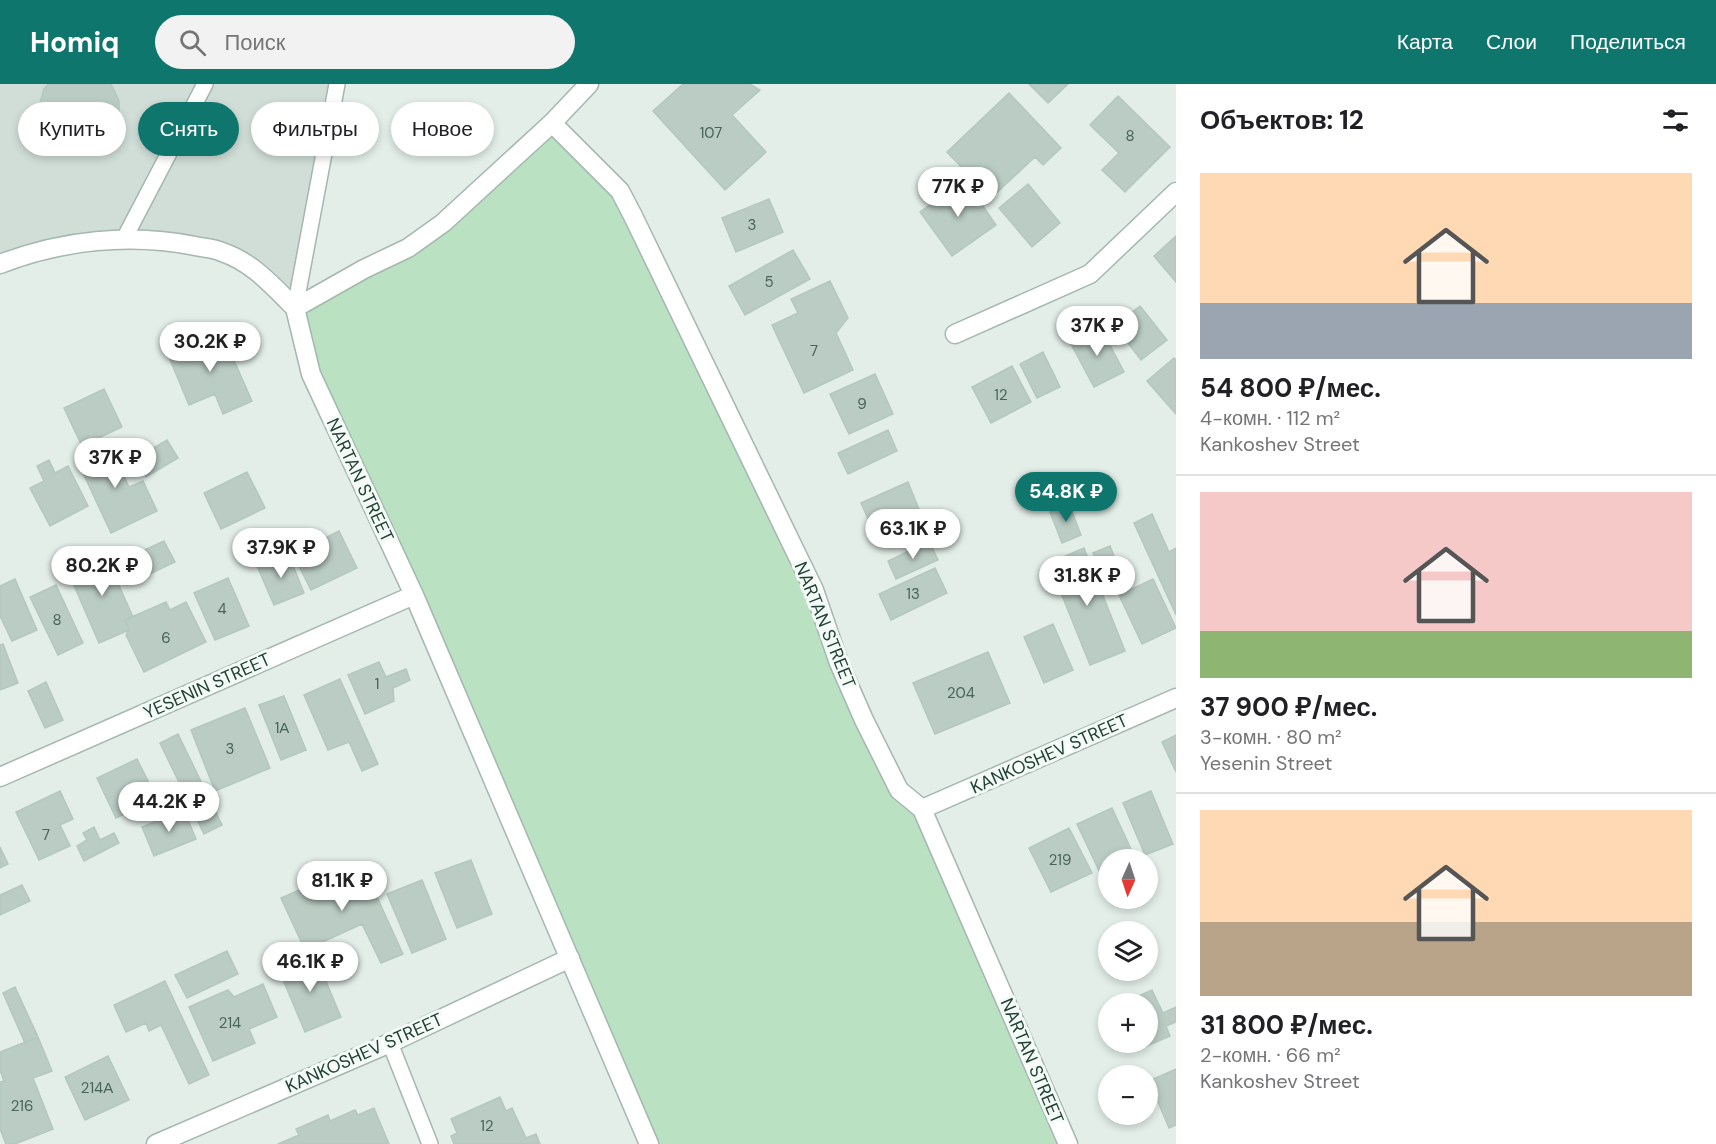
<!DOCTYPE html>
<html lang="ru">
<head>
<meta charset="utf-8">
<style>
  :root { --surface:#fff; --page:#f2f2f2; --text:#202124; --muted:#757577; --line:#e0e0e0; --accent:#0f766e }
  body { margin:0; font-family:"DM Sans",sans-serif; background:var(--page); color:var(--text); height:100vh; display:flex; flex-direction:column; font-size:22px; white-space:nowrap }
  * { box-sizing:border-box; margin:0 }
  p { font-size:20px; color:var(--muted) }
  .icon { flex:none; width:33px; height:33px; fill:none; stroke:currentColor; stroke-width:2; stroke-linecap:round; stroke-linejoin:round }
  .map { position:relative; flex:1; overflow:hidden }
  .drawer { display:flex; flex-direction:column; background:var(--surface); width:540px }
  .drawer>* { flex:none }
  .guide { position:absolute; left:18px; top:18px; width:570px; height:54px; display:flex; gap:12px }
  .needle { width:39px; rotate:183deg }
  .tools { position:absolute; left:1098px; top:765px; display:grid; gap:12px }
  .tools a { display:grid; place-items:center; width:60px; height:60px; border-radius:50%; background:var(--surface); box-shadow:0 3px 9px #0003; font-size:30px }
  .price { position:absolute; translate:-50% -51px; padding:0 14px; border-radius:21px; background:#fff; color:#222; font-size:20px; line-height:39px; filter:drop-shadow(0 2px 3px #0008) }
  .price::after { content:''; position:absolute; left:50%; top:36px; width:18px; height:14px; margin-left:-9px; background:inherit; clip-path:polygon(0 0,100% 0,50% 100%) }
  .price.on { background:var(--accent); color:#fff }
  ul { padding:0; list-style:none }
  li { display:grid; align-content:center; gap:12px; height:318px; padding:0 24px }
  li+li { border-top:2px solid var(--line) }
  li span { display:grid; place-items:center; height:186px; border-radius:0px; color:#555 }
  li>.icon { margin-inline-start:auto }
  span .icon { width:108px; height:108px; fill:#fffc; stroke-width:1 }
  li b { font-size:26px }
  h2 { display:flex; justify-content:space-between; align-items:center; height:72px; padding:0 24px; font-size:26px }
  .chip { padding:0 21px; border-radius:27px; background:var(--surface); box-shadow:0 3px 9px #0003; font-size:21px; line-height:54px }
  .chip.on { background:var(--accent); color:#fff }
  header { display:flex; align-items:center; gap:36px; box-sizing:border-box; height:84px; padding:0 30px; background:var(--accent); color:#fff }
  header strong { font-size:28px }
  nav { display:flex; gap:33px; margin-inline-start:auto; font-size:21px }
  .search { width:420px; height:54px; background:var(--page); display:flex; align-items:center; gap:15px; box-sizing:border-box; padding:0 21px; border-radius:33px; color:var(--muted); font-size:22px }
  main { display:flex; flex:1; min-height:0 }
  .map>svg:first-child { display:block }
</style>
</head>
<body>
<header>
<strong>Homiq</strong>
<div class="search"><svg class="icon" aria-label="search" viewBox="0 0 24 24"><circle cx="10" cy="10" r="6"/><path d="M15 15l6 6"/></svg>Поиск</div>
<nav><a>Карта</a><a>Слои</a><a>Поделиться</a></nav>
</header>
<main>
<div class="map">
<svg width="1176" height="1060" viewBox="0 0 1176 1060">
  <rect width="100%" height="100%" fill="#e3eee8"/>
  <path fill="#d1ded7" d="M 0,0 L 337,0 L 295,224 L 223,168 L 124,155 L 0,180 Z"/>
  <path fill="#bae1c2" d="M 552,39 L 633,132 L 864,636 L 922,725 L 1068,1060 L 649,1060 L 356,391 L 295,224 L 408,164 Z"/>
  <path fill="#baccc4" stroke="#b4c8bf" stroke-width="1.5" d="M 48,0 L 111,0 L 119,17 L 119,33 L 113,47 L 103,58 L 89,64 L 74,65 L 59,60 L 48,50 L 41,37 L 39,22 L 44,5 Z
    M 683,0 L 750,0 L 760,6 L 732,31 L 766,68 L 725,106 L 653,27 Z
    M 1029,0 L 1068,0 L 1048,19 Z
    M 1009,9 L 1061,64 L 1043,81 L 1035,73 L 991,114 L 947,68 Z
    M 1118,12 L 1170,63 L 1125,108 L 1102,86 L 1119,69 L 1090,41 Z
    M 965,96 L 996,141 L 952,172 L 920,128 Z
    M 1028,100 L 1060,139 L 1032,163 L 999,124 Z
    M 769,115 L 783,148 L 736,168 L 722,134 Z
    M 1176,152 L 1176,198 L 1154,172 Z
    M 793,166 L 810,195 L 745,231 L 729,202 Z
    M 830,197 L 848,234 L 836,249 L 853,286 L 804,309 L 772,241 L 798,229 L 791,215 Z
    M 1140,222 L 1167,256 L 1141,276 L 1115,242 Z
    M 1100,242 L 1124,288 L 1094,303 L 1070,258 Z
    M 221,247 L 252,317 L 223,330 L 215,310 L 189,321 L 168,271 Z
    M 1043,268 L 1060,303 L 1037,314 L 1020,280 Z
    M 1174,274 L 1176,276 L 1176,330 L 1147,297 Z
    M 1012,282 L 1031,318 L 991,339 L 972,303 Z
    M 875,290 L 893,330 L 849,350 L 830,310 Z
    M 104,305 L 122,343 L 82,362 L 64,324 Z
    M 888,346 L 897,367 L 848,390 L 838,369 Z
    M 167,356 L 178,374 L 146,393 L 135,375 Z
    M 109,359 L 129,403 L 143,397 L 157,427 L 111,449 L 76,374 Z
    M 49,376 L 55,389 L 68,382 L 88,422 L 50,442 L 30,404 L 44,397 L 37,382 Z
    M 247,388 L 265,424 L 221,445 L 204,409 Z
    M 908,398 L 920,428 L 874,448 L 861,419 Z
    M 1069,420 L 1081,451 L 1062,459 L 1050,428 Z
    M 1152,430 L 1169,468 L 1176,464 L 1176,531 L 1134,439 Z
    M 339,447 L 357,484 L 311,506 L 293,470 Z
    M 164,457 L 175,478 L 127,501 L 116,479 Z
    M 929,457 L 938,476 L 896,495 L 888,477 Z
    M 1110,462 L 1121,489 L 1105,496 L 1093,469 Z
    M 102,463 L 133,533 L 125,536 L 129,546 L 99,559 L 69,490 L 90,481 L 85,470 Z
    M 1084,464 L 1125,567 L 1090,581 L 1049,479 Z
    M 288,469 L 304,509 L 274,521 L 257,482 Z
    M 935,484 L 947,509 L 891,536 L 879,510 Z
    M 228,494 L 249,542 L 215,556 L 194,509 Z
    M 15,495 L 37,546 L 12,557 L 0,532 L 0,502 Z
    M 1153,495 L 1176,544 L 1142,560 L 1119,511 Z
    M 56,501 L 83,559 L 58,571 L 30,513 Z
    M 166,518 L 170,526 L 186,518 L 206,558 L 144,588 L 126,551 L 129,546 L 125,536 Z
    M 1053,540 L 1073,586 L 1044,599 L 1024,553 Z
    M 3,560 L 18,599 L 0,606 L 0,561 Z
    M 988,568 L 1010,619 L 935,650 L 913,599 Z
    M 379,578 L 386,593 L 406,585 L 410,596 L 393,604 L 394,617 L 365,630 L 348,591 Z
    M 340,595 L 378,680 L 362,687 L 349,658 L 328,666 L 304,611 Z
    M 46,598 L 63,636 L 45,644 L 28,607 Z
    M 284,612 L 306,666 L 281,676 L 259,621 Z
    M 245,624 L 270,684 L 215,707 L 191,646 Z
    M 178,650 L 222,741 L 204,750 L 160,659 Z
    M 1176,651 L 1176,688 L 1162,658 Z
    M 137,675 L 157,715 L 116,734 L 97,694 Z
    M 60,707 L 73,735 L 60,741 L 70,762 L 39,776 L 16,728 Z
    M 1151,707 L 1173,760 L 1145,771 L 1123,719 Z
    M 1112,724 L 1136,776 L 1108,776 L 1108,795 L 1104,797 L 1077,740 Z
    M 184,726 L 196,755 L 154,772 L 142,743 Z
    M 94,743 L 100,756 L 114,749 L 119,759 L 84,777 L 77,762 L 87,756 L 83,749 Z
    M 1069,744 L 1092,789 L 1051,808 L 1029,764 Z
    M 0,763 L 8,780 L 0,784 Z
    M 471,776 L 492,830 L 457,844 L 435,789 Z
    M 361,778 L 403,870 L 381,879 L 362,840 L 305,866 L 281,814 Z
    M 422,796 L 446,855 L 412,869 L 387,810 Z
    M 22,801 L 30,817 L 0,831 L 0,811 Z
    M 227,867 L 238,890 L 187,914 L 175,891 Z
    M 314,869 L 341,933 L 305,948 L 278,884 Z
    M 165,897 L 209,991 L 189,1000 L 161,941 L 149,947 L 146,939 L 126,948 L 114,921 Z
    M 263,900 L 277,933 L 249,945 L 255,959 L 213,977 L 189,923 L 228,906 L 234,913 Z
    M 15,903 L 38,953 L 25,959 L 3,909 Z
    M 1152,906 L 1163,929 L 1176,923 L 1176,938 L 1166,942 L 1170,952 L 1142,964 L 1140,958 L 1148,958 L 1148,920 L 1121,920 Z
    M 1108,925 L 1108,942 L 1102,928 Z
    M 38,953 L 52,987 L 33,994 L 53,1045 L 15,1060 L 6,1060 L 0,1045 L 0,998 L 4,997 L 0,986 L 0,968 Z
    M 108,972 L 129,1016 L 85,1036 L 65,993 Z
    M 1176,985 L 1176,1041 L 1169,1044 L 1149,997 Z
    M 500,1013 L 506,1027 L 512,1024 L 526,1054 L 536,1050 L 540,1060 L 454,1060 L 451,1052 L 457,1049 L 451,1035 Z
    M 374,1024 L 389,1060 L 278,1060 L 299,1051 L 296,1045 L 328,1031 L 330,1037 L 355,1026 L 358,1031 Z"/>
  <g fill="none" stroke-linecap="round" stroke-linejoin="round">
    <g stroke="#a5b7af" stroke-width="18">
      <path id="lane" d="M 124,155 L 205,0
        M 295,224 L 337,0
        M 390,959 L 430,1060"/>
    </g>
    <g stroke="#a5b7af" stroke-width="21">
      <path id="street" d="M 552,39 L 620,107 L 633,132 L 814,506 L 839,579 L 864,636 L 899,706 L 922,725 L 1068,1060
        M 0,180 C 62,156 130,149 195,162 C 204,164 214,164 222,168 C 252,178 273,202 295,224
        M 295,224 L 311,290 L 414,511 L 649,1060
        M 295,224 L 364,185 L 408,164 L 443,139 L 552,39 L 589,0
        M 955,250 L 1090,190 L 1176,108
        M 0,693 L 414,511
        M 922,725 L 1176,614
        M 156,1060 L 390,959 L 570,874"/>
    </g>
    <use href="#lane" stroke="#fff" stroke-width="15"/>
    <use href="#street" stroke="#fff" stroke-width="18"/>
  </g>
  <g text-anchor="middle" stroke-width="6" stroke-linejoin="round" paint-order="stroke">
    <g font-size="15" fill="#47645a">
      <text x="711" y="54">107</text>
      <text x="1130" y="57">8</text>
      <text x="752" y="146">3</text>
      <text x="769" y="203">5</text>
      <text x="814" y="272">7</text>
      <text x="1001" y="316">12</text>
      <text x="862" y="325">9</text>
      <text x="913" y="515">13</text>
      <text x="222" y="530">4</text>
      <text x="57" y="541">8</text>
      <text x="166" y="559">6</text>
      <text x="377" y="605">1</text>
      <text x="961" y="614">204</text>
      <text x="282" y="649">1А</text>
      <text x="230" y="670">3</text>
      <text x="46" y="756">7</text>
      <text x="1060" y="781">219</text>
      <text x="230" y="944">214</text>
      <text x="97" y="1009">214А</text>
      <text x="22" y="1027">216</text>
      <text x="487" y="1047">12</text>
    </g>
    <g font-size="18" fill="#214136" stroke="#f4faf6">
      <text transform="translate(360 396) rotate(65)" y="6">NARTAN STREET</text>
      <text transform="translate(825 541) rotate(68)" y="6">NARTAN STREET</text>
      <text transform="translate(207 602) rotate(-24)" y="6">YESENIN STREET</text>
      <text transform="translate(1049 670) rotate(-24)" y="6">KANKOSHEV STREET</text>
      <text transform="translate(364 969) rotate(-24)" y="6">KANKOSHEV STREET</text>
      <text transform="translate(1032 977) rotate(67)" y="6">NARTAN STREET</text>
    </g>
  </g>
</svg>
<div class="tools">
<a><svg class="needle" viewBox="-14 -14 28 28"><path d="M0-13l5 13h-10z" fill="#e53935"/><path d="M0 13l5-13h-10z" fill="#757577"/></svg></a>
<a><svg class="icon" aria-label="layers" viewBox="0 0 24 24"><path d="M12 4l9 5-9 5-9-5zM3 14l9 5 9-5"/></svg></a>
<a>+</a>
<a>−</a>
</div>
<b class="price" style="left:958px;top:134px">77K ₽</b>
<b class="price" style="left:1097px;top:273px">37K ₽</b>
<b class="price" style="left:210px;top:289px">30.2K ₽</b>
<b class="price" style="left:115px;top:405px">37K ₽</b>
<b class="price on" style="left:1066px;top:439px">54.8K ₽</b>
<b class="price" style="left:913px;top:476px">63.1K ₽</b>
<b class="price" style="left:281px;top:495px">37.9K ₽</b>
<b class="price" style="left:102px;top:513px">80.2K ₽</b>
<b class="price" style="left:1087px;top:523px">31.8K ₽</b>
<b class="price" style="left:169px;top:749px">44.2K ₽</b>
<b class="price" style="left:342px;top:828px">81.1K ₽</b>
<b class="price" style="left:310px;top:909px">46.1K ₽</b>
<div class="guide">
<a class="chip">Купить</a>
<a class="chip on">Снять</a>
<a class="chip">Фильтры</a>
<a class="chip">Новое</a>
</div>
</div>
<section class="drawer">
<h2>Объектов: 12<svg class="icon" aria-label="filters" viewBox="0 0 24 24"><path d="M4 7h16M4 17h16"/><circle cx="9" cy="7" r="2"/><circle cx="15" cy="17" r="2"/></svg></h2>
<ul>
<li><span style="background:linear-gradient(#ffd9b3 70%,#9aa5b1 0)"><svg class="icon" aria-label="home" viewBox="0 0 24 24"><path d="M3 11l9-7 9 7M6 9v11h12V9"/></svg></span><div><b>54 800 ₽/мес.</b><p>4-комн. · 112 m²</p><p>Kankoshev Street</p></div></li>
<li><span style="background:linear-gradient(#f6c9c9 75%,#8fb573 0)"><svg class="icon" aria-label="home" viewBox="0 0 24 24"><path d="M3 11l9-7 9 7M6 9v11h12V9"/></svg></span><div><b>37 900 ₽/мес.</b><p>3-комн. · 80 m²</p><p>Yesenin Street</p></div></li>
<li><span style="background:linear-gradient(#ffd9b3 60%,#b9a48a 0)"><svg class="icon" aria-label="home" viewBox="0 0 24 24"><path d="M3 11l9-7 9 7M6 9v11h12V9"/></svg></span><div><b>31 800 ₽/мес.</b><p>2-комн. · 66 m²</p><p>Kankoshev Street</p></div></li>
</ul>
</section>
</main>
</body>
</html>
